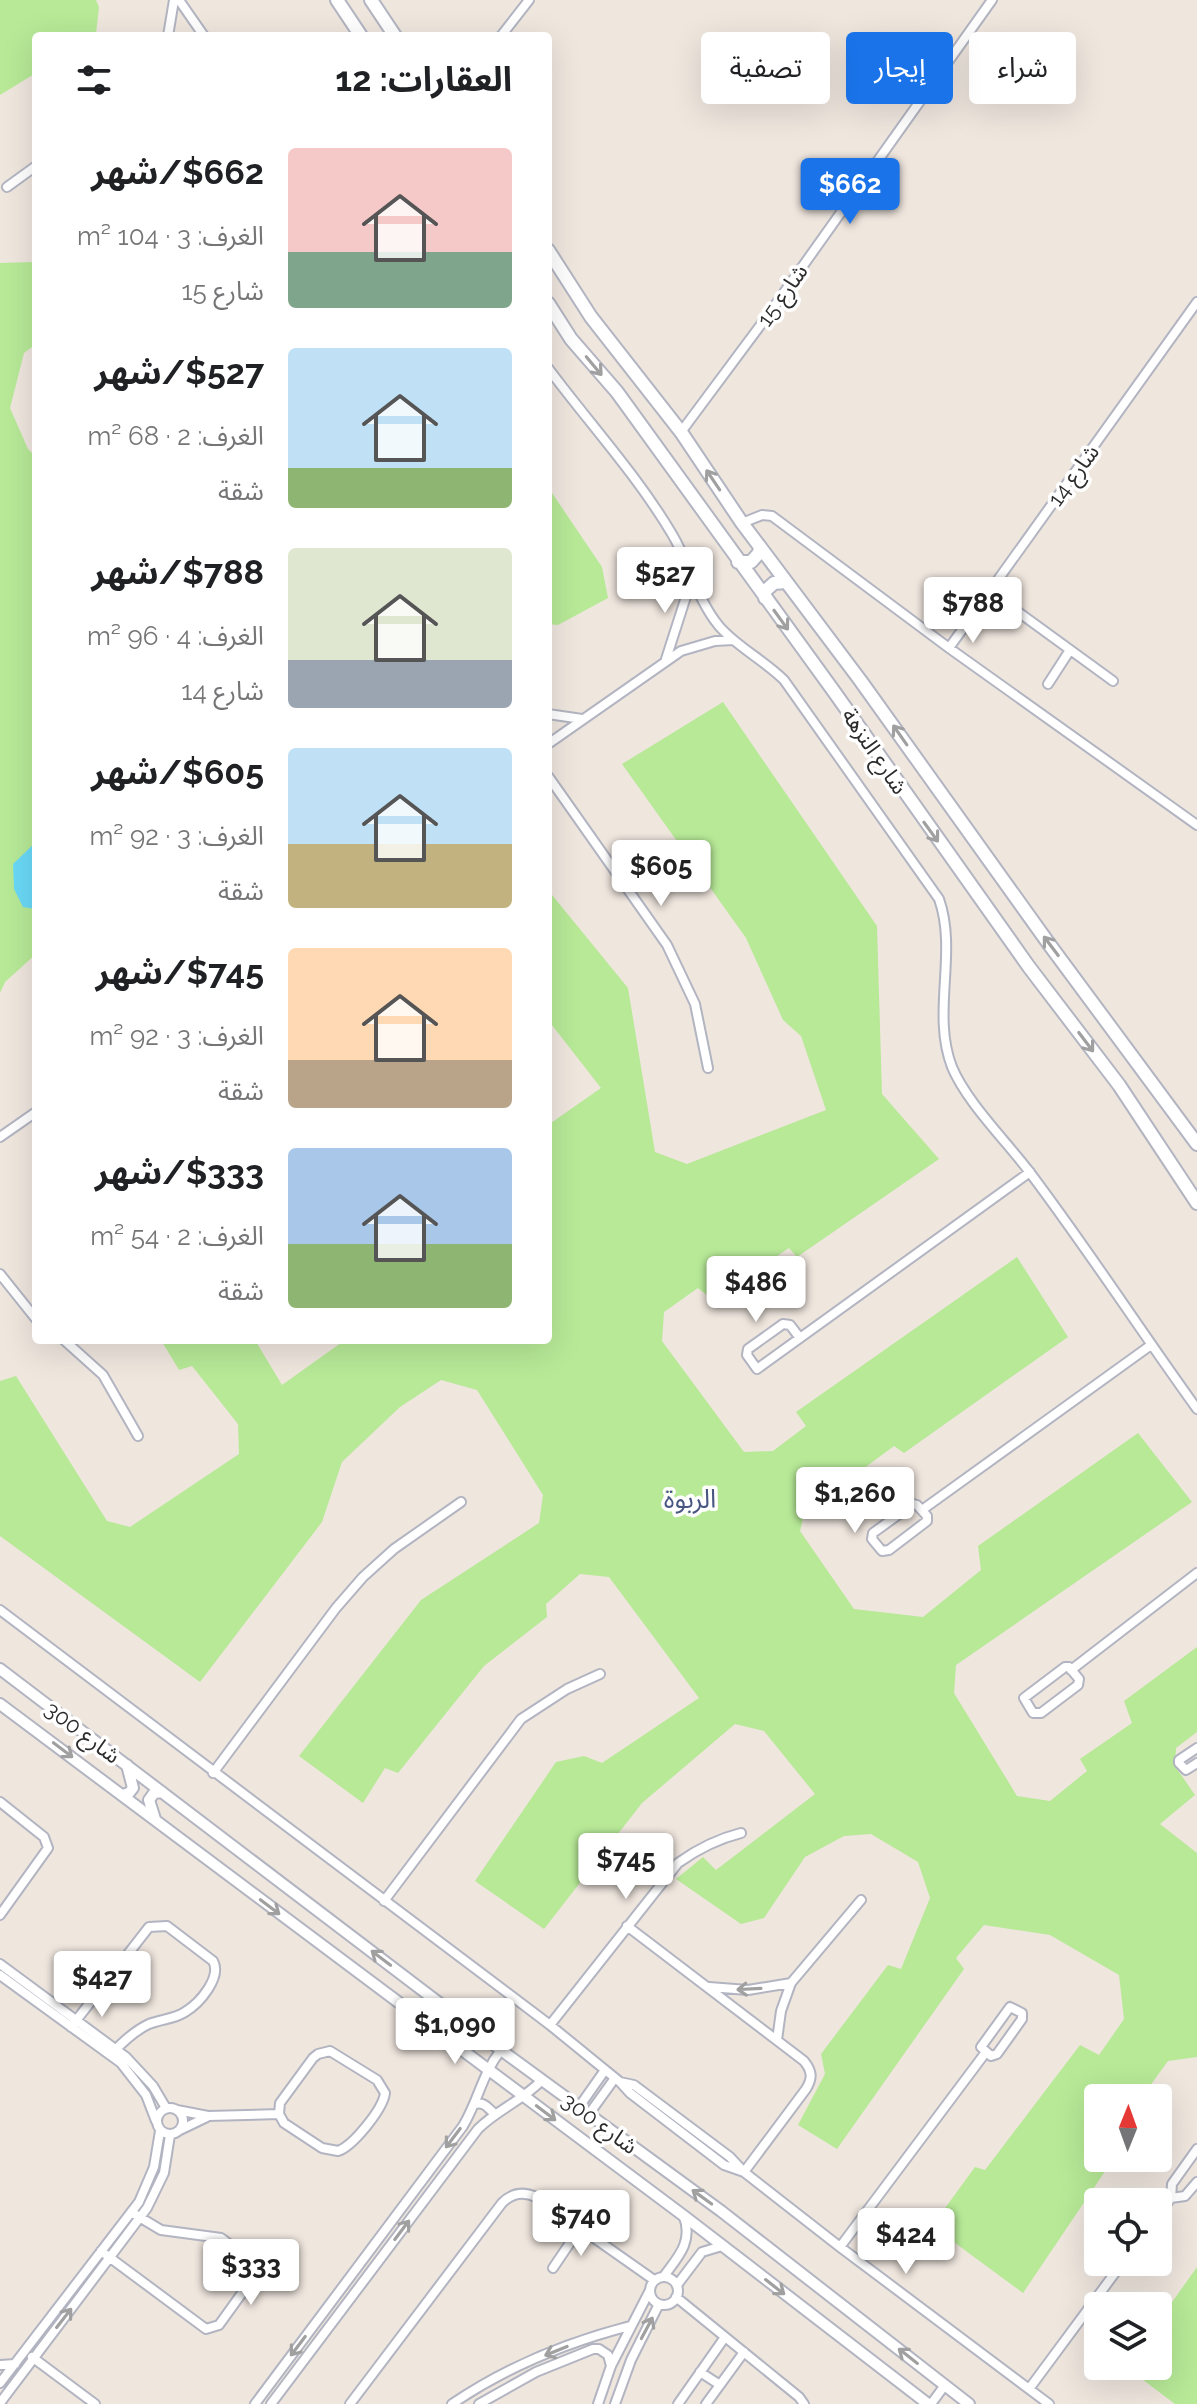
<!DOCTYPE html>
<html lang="ar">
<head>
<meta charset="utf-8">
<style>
  :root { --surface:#fff; --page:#f6f6f6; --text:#202124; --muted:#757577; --accent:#1a73e8 }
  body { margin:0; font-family:Raleway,"Noto Sans Arabic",sans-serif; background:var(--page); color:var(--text); direction:rtl; height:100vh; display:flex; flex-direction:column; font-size:30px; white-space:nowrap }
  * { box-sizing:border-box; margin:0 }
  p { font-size:26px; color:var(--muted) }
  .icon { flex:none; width:44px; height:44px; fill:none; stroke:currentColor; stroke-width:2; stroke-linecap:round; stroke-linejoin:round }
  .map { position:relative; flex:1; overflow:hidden; direction:ltr }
  .details { position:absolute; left:32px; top:32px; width:520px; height:1312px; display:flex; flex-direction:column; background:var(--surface); border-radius:8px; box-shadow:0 8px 32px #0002; direction:rtl }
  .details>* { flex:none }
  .guide { position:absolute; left:576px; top:32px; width:500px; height:72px; direction:rtl; display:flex; gap:16px }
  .needle { width:52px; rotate:1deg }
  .controls { position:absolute; left:1084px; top:2084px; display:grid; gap:16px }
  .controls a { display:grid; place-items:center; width:88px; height:88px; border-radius:8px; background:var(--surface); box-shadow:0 8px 32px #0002; font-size:40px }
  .price { position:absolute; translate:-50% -68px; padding:0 18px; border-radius:8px; background:#fff; color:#222; font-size:26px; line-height:52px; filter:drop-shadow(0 2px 4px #0008) }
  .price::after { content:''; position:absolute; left:50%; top:48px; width:24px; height:18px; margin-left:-12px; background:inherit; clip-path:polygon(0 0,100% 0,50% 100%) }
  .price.active { background:var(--accent); color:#fff }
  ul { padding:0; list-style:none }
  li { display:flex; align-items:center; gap:24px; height:200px; padding:0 40px }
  li span { display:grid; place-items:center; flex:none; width:224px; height:160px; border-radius:8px; color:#555 }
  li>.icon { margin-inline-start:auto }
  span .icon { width:96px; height:96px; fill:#fffc; stroke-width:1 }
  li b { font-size:34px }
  h2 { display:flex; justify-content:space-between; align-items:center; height:96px; padding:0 40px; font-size:34px }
  .tag { padding:0 28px; border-radius:8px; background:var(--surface); box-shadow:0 8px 32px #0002; font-size:28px; line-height:72px }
  .tag.active { background:var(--accent); color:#fff }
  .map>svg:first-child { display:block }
</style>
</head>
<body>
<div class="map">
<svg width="1197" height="2404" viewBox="0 0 1197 2404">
  <rect width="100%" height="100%" fill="#efe6de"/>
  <path fill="#b7e997" d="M 0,0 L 96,0 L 99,7 L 96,34 L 36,36 L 36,73 L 0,95 Z
    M 36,260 L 36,344 L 24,353 L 10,408 L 28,449 L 36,457 L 36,954 L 5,982 L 0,993 L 0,263 L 33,262 Z
    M 548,487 L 602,567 L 608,598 L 558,625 L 548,624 Z
    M 723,702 L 877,926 L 882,1094 L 939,1159 L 797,1257 L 789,1248 L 712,1299 L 698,1288 L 664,1312 L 662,1341 L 744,1452 L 773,1451 L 806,1426 L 796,1412 L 1017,1257 L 1068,1337 L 904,1453 L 894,1446 L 844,1483 L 834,1476 L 808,1499 L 800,1531 L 854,1609 L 923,1617 L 981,1570 L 978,1546 L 1138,1433 L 1192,1502 L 956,1665 L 954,1693 L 1017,1796 L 1050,1801 L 1087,1771 L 1080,1759 L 1132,1723 L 1124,1701 L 1197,1647 L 1197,1732 L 1176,1748 L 1175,1766 L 1195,1795 L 1160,1824 L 1197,1853 L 1197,2057 L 1168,2061 L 1144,2094 L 1148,2098 L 1098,2098 L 1098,2158 L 1114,2158 L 1023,2293 L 932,2226 L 975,2167 L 985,2170 L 1080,2045 L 1099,2055 L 1124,2019 L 1119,1975 L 1050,1935 L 984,1925 L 956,1958 L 964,1969 L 837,2149 L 798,2125 L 825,2074 L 821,2054 L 888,1965 L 901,1969 L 930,1898 L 918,1862 L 871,1834 L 844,1836 L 805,1857 L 764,1918 L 741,1924 L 676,1879 L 703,1857 L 716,1870 L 815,1794 L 764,1731 L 735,1724 L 642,1803 L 544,1929 L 475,1881 L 556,1762 L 584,1756 L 602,1763 L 699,1698 L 609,1577 L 580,1574 L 546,1604 L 547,1617 L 484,1666 L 398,1773 L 385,1768 L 363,1803 L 299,1756 L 421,1600 L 539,1523 L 543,1495 L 477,1390 L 441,1380 L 400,1407 L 342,1462 L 322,1522 L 200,1682 L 0,1536 L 0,1381 L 16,1376 L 107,1521 L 130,1527 L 239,1454 L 238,1424 L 192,1366 L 179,1370 L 161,1340 L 255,1340 L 282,1385 L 345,1340 L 548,1340 L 548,1125 L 601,1088 L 548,1020 L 548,890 L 628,988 L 655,1152 L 687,1164 L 826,1110 L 801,1036 L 783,1020 L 746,938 L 622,764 Z
    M 1197,2267 L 1197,2404 L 1175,2404 L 1126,2367 L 1158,2366 L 1158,2322 Z"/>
  <path fill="#6ad9f7" d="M 36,842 L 36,909 L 23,907 L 14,889 L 13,864 Z"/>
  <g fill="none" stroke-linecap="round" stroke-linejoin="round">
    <g stroke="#b2b5c1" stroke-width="12">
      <path id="minor" d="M 179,0 L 204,36
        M 168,36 L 174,0
        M 501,36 L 529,0
        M 7,187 L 36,166
        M 548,368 C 589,423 637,475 672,534 C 690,564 696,598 719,626 C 737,647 764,660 784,680 L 939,899 C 958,953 931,1013 952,1067 C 966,1101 1005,1140 1028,1170 C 1087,1248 1140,1330 1197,1409
        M 681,432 L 768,315 L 992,0
        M 742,523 L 762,515 L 772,516 L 949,648 L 1197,825
        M 992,589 L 1002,594 L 1010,606 L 1113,681
        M 985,598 L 996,605 L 1010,606
        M 949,648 L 1197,302
        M 666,659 L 692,578
        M 1048,684 L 1070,650
        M 548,714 L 582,719
        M 548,744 L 681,651 L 715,641 L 733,640
        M 548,776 L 667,945 L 695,1004 L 708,1068
        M 0,1137 L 36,1112
        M 0,1274 L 36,1319
        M 800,1338 L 790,1325 L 783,1324 L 748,1349 L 747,1355 L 757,1369 L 1030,1172
        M 64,1340 L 103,1375 L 138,1436
        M 913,1504 L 917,1505 L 927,1516 L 927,1521 L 889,1550 L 882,1551 L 872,1539 L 873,1533 Z
        M 922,1510 L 1151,1345
        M 0,1610 L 550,2025 L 620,2082 L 630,2093 L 724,2165 L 744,2172
        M 1065,1667 L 1069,1667 L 1079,1679 L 1078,1685 L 1041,1713 L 1033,1713 L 1024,1698 Z
        M 1071,1670 L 1197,1573
        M 1197,1748 L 1179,1760 L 1179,1763 L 1186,1770 L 1197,1763
        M 213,1773 L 336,1608 L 363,1577 L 394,1549 L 461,1502
        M 0,1802 L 44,1837 L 48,1848 L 0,1915
        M 384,1901 L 521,1719 L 567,1689 L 600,1674
        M 627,1926 L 804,2061 C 812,2071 813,2078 806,2089 L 744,2172
        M 0,1964 L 126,2057 L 153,2086 L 166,2108
        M 0,1975 L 121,2063 L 146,2095 L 156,2121
        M 709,1987 L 748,1990 L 791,1983
        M 1010,2007 L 1022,2013 L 1022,2019 L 997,2054 L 991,2056 L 981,2047 Z
        M 550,2025 L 678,1863 C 699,1848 717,1839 741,1833
        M 71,2027 L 149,1927 L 167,1926 L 213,1961 C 222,1977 200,2003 185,2012 C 175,2019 161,2019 149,2024 C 134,2031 122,2043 110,2055
        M 777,2040 L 781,2011 L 791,1983 L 861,1900
        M 330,2051 L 377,2080 L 385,2093 C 383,2109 353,2146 338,2151 L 322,2148 L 284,2123 L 279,2114 L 280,2103 L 313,2058 L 318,2054 Z
        M 620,2082 L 634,2085 L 730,2157 L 744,2172 L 840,2247 L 1049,2404
        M 475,2104 C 486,2102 487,2108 495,2114
        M 579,2107 L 605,2070
        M157 2121a13 13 0 1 1 26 0a13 13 0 1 1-26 0Z
        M 177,2110 L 208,2116 L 279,2114
        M 589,2114 L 615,2078
        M 180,2130 L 207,2117
        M 1197,2149 L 1172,2184 L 1171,2198 L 1185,2196 L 1197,2182
        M 1158,2215 L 1171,2198
        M 840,2247 L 986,2052
        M 101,2251 L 206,2329 L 219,2325 L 255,2275 L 256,2269 L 252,2261 L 221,2238 L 161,2230 L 131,2212
        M 553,2268 L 580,2228
        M 664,2276 C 678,2257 693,2242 684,2217
        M650 2291a14 14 0 1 1 28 0a14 14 0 1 1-28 0Z
        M 677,2285 L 702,2252 L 722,2246
        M 676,2297 L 799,2397 L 804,2404
        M 32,2357 L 95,2404
        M 0,2365 L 15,2364
        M 700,2372 L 720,2385
        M 0,2383 L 139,2202 L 154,2167 L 160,2131
        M 1029,2389 L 1123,2262
        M 0,2403 L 147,2208 L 164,2173 L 170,2135
        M 255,2404 L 463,2126 C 479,2099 482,2074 501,2050
        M 271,2404 L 478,2129 C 498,2109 522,2101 542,2080
        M 350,2404 L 502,2203 C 512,2193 523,2191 536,2197 L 654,2280
        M 452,2404 C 505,2368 568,2342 630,2326
        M 479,2404 L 536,2372 L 593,2349 L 599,2349 L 608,2355 L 611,2366
        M 598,2404 L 611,2366 L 650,2290
        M 615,2404 L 631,2360 L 659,2304
        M 678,2404 L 725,2337
        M 706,2404 L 744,2352
        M 931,2404 L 945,2385"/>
    </g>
    <g stroke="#b2b5c1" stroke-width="14">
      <path id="tertiary" d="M 0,1669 L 501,2050 L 721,2211 L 969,2404
        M 0,1704 L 684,2216 L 928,2404
        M 122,1795 L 129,1793 L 133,1788 L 127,1765
        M 155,1819 L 149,1800 L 154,1793 L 162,1792"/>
    </g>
    <g stroke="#b2b5c1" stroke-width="16">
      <path id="secondary" d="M 337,0 L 361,36
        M 371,0 L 395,36
        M 548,250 L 591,317 L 681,432 L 742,523 L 860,680 L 1049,944 L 1197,1144
        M 548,303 L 571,339 L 617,392 L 835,693 L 1029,967 L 1119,1085 L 1197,1203
        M 738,562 L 751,562 L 759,553 L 760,547
        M 765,598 L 765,591 L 774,583 L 786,582"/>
    </g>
    <use href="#minor" stroke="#fff" stroke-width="8"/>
    <use href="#tertiary" stroke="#fff" stroke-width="10"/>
    <use href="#secondary" stroke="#fff" stroke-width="12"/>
  </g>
  <defs><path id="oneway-shaft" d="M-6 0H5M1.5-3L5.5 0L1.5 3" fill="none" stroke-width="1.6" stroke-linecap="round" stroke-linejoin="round" transform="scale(2)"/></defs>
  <g stroke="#a0a0a0">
    <use href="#oneway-shaft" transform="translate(594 366) rotate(50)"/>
    <use href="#oneway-shaft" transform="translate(713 480) rotate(-124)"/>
    <use href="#oneway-shaft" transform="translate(781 620) rotate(54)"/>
    <use href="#oneway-shaft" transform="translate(900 735) rotate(-125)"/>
    <use href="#oneway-shaft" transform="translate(931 832) rotate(54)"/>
    <use href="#oneway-shaft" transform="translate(1051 946) rotate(-127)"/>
    <use href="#oneway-shaft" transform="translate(1086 1042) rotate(53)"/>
    <use href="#oneway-shaft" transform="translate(63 1750) rotate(37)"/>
    <use href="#oneway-shaft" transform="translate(270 1907) rotate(37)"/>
    <use href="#oneway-shaft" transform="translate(381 1958) rotate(-143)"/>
    <use href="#oneway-shaft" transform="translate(749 1989) rotate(177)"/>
    <use href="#oneway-shaft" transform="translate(546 2113) rotate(37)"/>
    <use href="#oneway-shaft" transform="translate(453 2138) rotate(127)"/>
    <use href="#oneway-shaft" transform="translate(702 2197) rotate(-144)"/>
    <use href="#oneway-shaft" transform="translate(402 2230) rotate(-53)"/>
    <use href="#oneway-shaft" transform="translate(775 2287) rotate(38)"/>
    <use href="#oneway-shaft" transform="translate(64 2318) rotate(-52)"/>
    <use href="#oneway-shaft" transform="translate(647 2328) rotate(-62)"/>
    <use href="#oneway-shaft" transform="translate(298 2346) rotate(127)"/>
    <use href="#oneway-shaft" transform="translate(556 2351) rotate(158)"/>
    <use href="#oneway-shaft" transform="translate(908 2356) rotate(-142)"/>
  </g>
  <g text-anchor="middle" stroke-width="7" stroke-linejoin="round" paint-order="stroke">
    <g font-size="22" fill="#2c2c2c" stroke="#fff">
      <text transform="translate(782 295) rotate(-55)" y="8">شارع 15</text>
      <text transform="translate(1073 475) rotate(-54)" y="8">شارع 14</text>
      <text transform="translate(875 751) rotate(56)" y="8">شارع النزهة</text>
      <text transform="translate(83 1732) rotate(37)" y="8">شارع 300</text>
      <text transform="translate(600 2123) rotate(36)" y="8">شارع 300</text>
    </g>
    <g font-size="26" fill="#495681" stroke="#fff">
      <text x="690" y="1508">الربوة</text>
    </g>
  </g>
</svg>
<div class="controls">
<a><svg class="needle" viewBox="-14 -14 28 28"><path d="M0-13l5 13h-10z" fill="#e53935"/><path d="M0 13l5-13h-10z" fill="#757577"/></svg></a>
<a><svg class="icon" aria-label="locate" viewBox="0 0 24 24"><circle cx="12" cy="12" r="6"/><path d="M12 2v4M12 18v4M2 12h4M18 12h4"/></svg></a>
<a><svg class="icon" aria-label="layers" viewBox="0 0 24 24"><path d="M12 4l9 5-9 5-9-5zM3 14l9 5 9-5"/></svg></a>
</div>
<b class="price active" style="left:850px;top:226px">$662</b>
<b class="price" style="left:665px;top:615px">$527</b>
<b class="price" style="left:973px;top:645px">$788</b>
<b class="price" style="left:661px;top:908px">$605</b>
<b class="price" style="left:756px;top:1324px">$486</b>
<b class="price" style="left:855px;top:1535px">$1,260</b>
<b class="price" style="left:626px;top:1901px">$745</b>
<b class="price" style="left:102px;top:2019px">$427</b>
<b class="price" style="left:455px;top:2066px">$1,090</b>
<b class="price" style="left:581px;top:2258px">$740</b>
<b class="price" style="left:906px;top:2276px">$424</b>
<b class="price" style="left:251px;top:2307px">$333</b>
<div class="guide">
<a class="tag">شراء</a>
<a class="tag active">إيجار</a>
<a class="tag">تصفية</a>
</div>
<section class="details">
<h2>العقارات: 12<svg class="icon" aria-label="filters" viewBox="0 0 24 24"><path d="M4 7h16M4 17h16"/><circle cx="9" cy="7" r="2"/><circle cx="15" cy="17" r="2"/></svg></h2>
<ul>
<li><span style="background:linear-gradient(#f6c9c9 65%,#7fa58c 0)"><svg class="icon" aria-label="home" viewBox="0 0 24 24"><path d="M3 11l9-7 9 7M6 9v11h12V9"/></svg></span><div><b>$662/شهر</b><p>الغرف: 3 · 104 m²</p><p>شارع 15</p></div></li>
<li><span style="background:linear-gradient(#bfe0f5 75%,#8fb573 0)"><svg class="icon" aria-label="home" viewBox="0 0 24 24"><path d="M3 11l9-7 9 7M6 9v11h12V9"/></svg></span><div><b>$527/شهر</b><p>الغرف: 2 · 68 m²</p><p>شقة</p></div></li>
<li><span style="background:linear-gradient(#dfe7d0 70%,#9aa5b1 0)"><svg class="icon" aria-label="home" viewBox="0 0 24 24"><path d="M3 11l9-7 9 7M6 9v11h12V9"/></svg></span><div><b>$788/شهر</b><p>الغرف: 4 · 96 m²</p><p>شارع 14</p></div></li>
<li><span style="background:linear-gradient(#bfe0f5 60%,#c2b280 0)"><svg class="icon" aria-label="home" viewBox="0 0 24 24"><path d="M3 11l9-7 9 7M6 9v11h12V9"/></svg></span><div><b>$605/شهر</b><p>الغرف: 3 · 92 m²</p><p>شقة</p></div></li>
<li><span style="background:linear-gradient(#ffd9b3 70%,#b9a48a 0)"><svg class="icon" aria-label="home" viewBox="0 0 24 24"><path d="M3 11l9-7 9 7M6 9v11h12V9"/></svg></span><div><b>$745/شهر</b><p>الغرف: 3 · 92 m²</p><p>شقة</p></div></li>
<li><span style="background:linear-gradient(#a9c7e8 60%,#8fb573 0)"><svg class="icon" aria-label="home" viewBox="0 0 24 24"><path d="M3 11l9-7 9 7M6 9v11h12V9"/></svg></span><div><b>$333/شهر</b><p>الغرف: 2 · 54 m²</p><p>شقة</p></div></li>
</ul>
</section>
</div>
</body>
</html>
